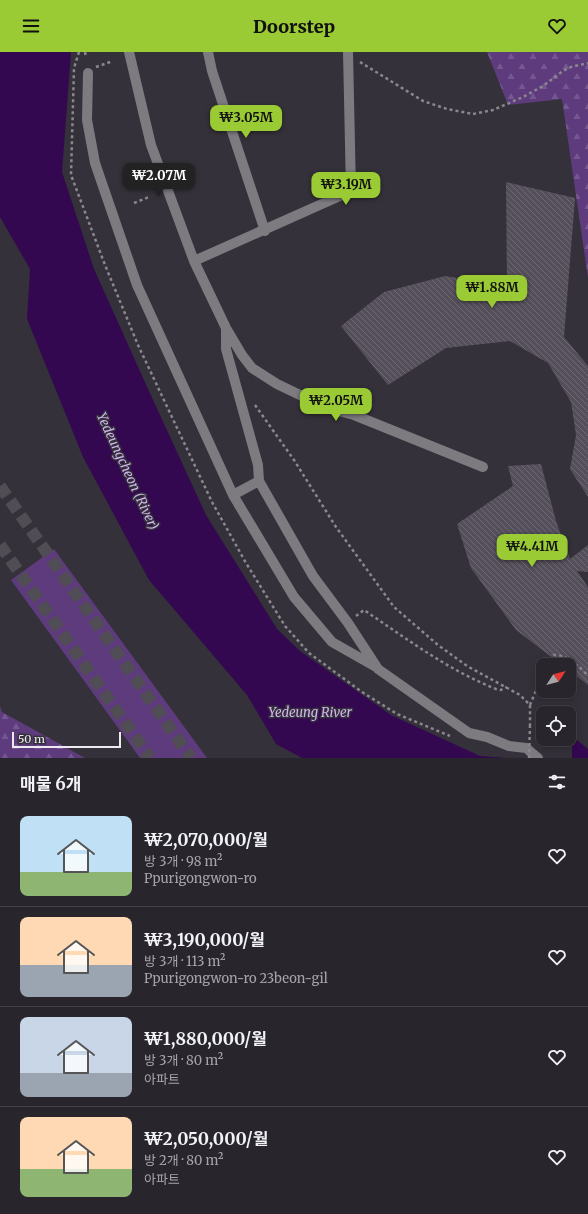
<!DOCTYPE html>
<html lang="ko">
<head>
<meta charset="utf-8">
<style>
  :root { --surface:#28252c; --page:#302d34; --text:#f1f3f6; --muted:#a5a5a9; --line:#444248; --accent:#9acb35 }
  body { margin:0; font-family:Merriweather,"Noto Sans KR",serif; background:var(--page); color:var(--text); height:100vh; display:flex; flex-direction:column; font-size:15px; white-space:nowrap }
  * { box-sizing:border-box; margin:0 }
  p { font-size:13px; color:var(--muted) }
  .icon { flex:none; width:22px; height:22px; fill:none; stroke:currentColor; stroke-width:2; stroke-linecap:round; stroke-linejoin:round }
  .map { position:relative; height:706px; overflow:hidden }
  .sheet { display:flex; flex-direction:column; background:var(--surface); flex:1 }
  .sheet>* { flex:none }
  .needle { width:26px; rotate:54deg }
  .fabs { position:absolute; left:536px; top:606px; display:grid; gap:8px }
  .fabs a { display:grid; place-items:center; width:40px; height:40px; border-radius:8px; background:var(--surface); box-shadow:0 2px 10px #0003,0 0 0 1px var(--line); font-size:20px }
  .scale { position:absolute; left:12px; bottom:10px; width:109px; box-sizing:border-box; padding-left:4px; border:2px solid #edeaf1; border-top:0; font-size:11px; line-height:14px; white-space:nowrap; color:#edeaf1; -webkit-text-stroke:3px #35313a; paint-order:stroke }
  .price { position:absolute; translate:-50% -34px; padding:0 9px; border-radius:8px; background:var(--accent); color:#111; font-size:13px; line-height:26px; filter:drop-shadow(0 1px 2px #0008) }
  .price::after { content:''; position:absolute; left:50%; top:24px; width:12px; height:9px; margin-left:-6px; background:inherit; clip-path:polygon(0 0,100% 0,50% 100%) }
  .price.current { background:#222; color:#fff }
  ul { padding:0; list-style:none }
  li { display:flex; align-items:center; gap:12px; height:100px; padding:0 20px }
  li+li { border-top:1px solid var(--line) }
  li span { display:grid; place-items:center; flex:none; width:112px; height:80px; border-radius:8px; color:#555 }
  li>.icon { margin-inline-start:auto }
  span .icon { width:48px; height:48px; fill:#fffc; stroke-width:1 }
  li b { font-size:17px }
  h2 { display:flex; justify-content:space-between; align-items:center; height:48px; padding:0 20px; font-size:17px }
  header { display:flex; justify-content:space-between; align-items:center; height:52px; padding:0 20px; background:var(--accent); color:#111; font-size:18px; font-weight:800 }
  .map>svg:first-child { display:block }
</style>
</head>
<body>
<header><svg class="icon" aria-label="menu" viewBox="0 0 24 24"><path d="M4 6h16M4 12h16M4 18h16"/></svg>Doorstep<svg class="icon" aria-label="heart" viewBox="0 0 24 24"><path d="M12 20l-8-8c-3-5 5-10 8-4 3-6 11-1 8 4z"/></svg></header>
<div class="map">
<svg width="588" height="706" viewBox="0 0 588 706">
  <defs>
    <pattern id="forest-firs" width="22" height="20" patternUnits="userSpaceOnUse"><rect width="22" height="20" fill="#5e3b7d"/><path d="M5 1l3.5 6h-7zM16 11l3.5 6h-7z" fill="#755890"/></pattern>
    <pattern id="building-back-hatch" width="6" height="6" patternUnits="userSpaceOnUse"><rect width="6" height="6" fill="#544f5a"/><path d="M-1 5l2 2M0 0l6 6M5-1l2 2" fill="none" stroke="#6d6872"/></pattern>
  </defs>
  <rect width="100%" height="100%" fill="#35313a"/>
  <path fill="url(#forest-firs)" d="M 487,0 L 588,0 L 588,226 L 562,47 L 508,53 Z
    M 0,654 L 2,660 L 85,706 L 0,706 Z"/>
  <path fill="#5e3b7d" d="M 54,497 L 207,706 L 140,706 L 11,528 Z"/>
  <path fill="#330850" d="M 0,0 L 71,0 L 62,120 L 94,217 L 148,337 L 206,463 L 277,577 L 300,599 L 391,663 L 480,704 L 507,706 L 302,706 L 276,692 L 247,643 L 149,528 L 83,405 L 27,267 L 30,217 L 0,165 Z
    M 572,684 L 588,697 L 588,706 L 572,706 Z"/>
  <path fill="url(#building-back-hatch)" d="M 506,130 L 575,146 L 564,285 L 588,314 L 588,445 L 570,417 L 576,383 L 571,350 L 548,311 L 510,289 L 446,296 L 388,333 L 341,274 L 384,240 L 445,224 L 507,234 Z
    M 541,412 L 556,469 L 570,507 L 588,493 L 588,520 L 577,519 L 588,535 L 588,633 L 569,618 L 569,613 L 562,613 L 516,578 L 471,516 L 457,472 L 513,434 L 508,414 Z"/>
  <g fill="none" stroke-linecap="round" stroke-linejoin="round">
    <path stroke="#514d55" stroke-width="12" stroke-dasharray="12 6" stroke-linecap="butt" d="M 0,434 L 191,706
      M 0,493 L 150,706"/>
    <path stroke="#8b878f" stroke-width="2.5" stroke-dasharray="3 3" stroke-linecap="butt" d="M 79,0 L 74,16 L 71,123 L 105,213 L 138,293 L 212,450 L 246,511 L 285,574 L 309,601 L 362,640 L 397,662 L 450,684
      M 85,0 L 86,5
      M 360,10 L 423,49 L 447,57 L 473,62 L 493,58 L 523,45 L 543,34 L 563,19 L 571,15 L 588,11
      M 96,15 L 113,9
      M 134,151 L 149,145
      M 255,353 L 294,408 L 336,475 L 394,555 L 438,593 L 467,614 L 520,643 L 530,653 L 530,673
      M 356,564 L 364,558 C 407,587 448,618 496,637 L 501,638 L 507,635
      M 546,613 L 554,603 C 566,602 580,615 588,624
      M 530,653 L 543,621"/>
    <path stroke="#7d7b80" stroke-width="10" d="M 129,0 L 151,93 L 194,209 L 226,276 L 242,303 L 252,316 L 277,332 L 327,356 L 354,363 L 483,415
      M 208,0 L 212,19 L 265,179
      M 88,21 L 87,68 L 95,111 L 137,233 L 233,443 L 259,429 L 258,413 L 226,297 L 226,276
      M 194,209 L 351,139 L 348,0
      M 259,429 L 313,524 L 348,571 L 378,617 L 469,681 L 487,685 L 509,694 L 526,696 L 538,706
      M 233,443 L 294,545 L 332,590 L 376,615"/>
    <path stroke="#8b878f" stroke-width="2.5" stroke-dasharray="3 3" stroke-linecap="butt" d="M 529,706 L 530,673"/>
  </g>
  <g text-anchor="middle" stroke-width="3" stroke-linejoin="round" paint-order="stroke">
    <g font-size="13" font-style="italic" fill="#d2b4f2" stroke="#35313a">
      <text transform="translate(128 419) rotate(65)" y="5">Yedeungcheon (River)</text>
      <text x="310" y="665">Yedeung River</text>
    </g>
  </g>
</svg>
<div class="fabs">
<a><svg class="needle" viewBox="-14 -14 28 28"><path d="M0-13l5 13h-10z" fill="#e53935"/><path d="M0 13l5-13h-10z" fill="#a5a5a9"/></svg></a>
<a><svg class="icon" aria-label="locate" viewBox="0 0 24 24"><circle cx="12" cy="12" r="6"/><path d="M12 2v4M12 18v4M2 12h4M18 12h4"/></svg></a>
</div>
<div class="scale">50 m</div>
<b class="price" style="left:246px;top:87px">₩3.05M</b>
<b class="price current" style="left:159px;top:145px">₩2.07M</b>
<b class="price" style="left:346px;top:154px">₩3.19M</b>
<b class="price" style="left:492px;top:257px">₩1.88M</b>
<b class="price" style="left:336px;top:370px">₩2.05M</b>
<b class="price" style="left:532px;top:516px">₩4.41M</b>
</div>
<section class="sheet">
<h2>매물 6개<svg class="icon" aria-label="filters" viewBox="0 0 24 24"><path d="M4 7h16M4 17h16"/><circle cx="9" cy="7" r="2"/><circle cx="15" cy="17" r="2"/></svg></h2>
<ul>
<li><span style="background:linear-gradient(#bfe0f5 70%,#8fb573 0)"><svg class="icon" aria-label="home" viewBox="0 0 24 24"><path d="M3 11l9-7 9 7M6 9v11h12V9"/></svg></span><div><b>₩2,070,000/월</b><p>방 3개 · 98 m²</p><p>Ppurigongwon-ro</p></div><svg class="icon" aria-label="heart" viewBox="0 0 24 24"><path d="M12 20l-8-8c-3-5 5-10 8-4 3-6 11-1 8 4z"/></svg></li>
<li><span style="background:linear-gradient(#ffd9b3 60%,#9aa5b1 0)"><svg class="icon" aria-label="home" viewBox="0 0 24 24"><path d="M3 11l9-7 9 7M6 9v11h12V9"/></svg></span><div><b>₩3,190,000/월</b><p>방 3개 · 113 m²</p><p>Ppurigongwon-ro 23beon-gil</p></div><svg class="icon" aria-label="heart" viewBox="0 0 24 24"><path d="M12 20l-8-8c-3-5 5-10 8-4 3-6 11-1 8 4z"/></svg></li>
<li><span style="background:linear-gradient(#c9d6e8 70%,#9aa5b1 0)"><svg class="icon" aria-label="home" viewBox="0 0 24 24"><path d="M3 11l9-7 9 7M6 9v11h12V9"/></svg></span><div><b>₩1,880,000/월</b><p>방 3개 · 80 m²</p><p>아파트</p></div><svg class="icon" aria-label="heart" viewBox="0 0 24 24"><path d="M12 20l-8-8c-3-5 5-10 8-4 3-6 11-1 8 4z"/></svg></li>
<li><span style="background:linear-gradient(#ffd9b3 65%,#8fb573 0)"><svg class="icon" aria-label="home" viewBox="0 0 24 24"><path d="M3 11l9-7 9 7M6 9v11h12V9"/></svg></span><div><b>₩2,050,000/월</b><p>방 2개 · 80 m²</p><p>아파트</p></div><svg class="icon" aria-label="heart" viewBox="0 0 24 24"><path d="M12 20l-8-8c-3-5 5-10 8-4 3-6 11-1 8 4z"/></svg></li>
</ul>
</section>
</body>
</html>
